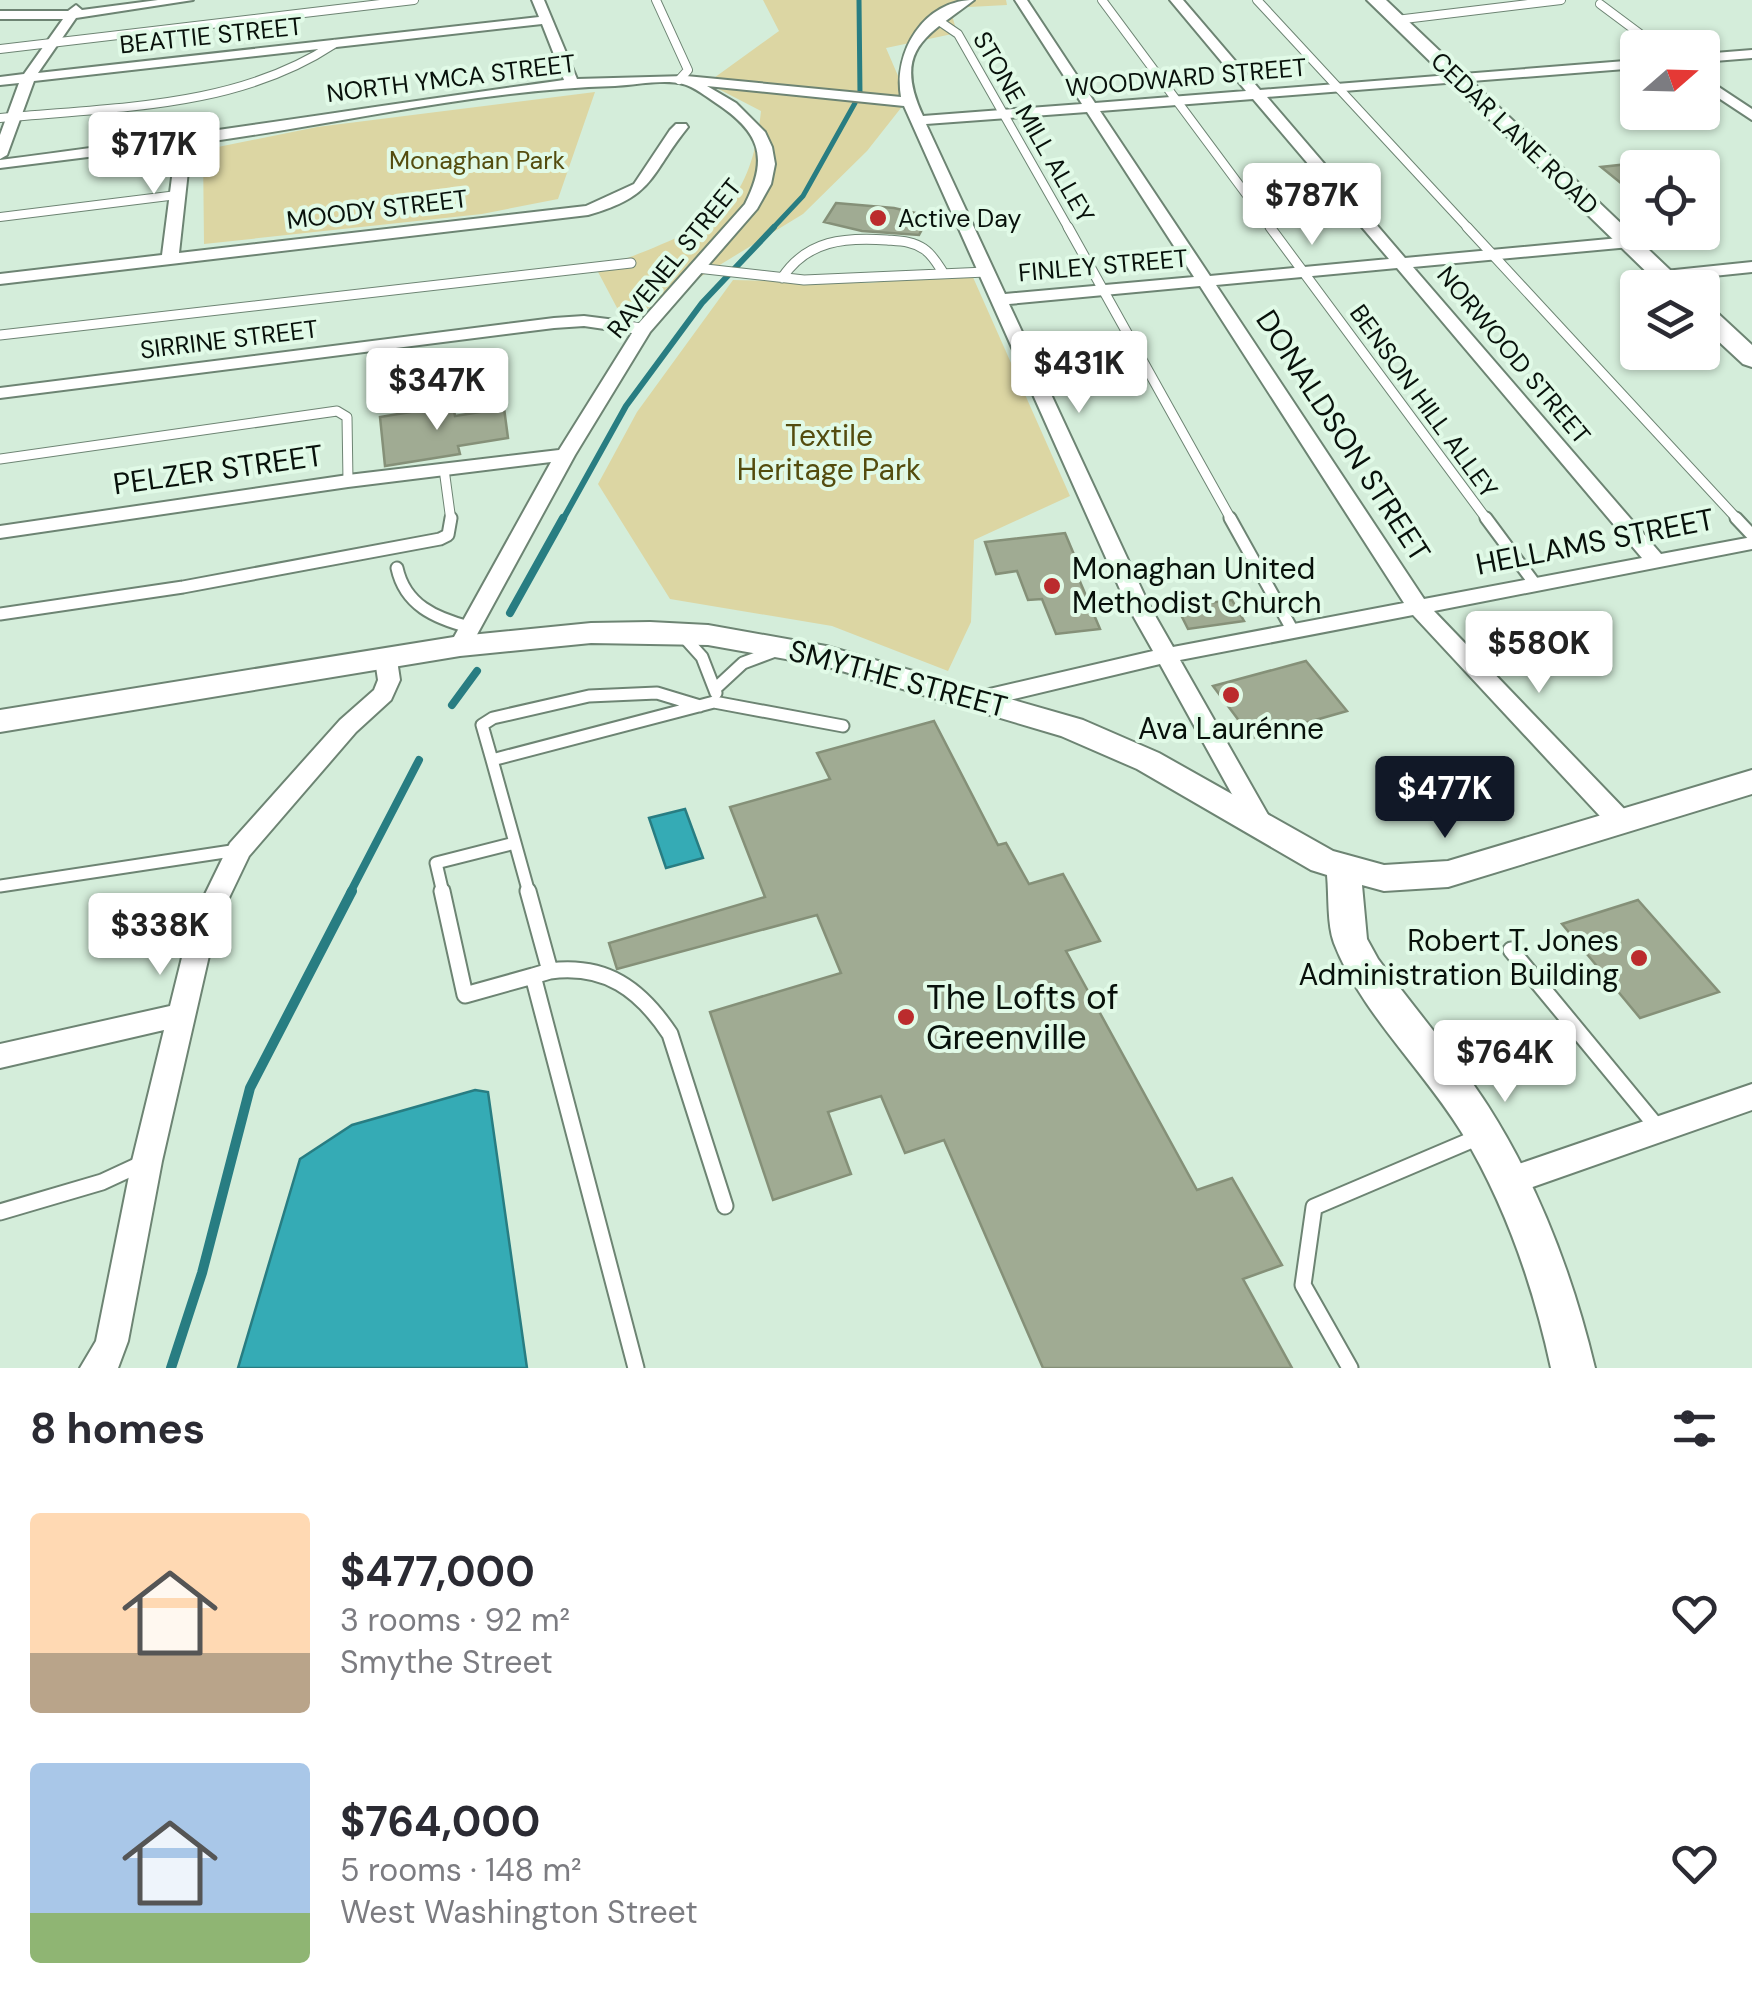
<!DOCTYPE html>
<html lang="en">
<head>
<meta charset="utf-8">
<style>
  :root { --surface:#fff; --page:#f7f7f7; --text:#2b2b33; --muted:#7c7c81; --accent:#111827 }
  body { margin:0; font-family:"DM Sans",sans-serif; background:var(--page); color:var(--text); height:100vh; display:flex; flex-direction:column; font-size:38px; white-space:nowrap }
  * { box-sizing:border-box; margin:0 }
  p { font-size:32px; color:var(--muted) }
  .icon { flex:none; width:55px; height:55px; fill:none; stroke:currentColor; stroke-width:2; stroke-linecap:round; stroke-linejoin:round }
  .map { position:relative; height:1368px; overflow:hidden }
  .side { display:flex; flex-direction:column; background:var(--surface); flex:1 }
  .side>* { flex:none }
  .needle { width:65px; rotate:70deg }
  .controls { position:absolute; left:1620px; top:30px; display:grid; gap:20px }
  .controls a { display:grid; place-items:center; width:100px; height:100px; border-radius:10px; background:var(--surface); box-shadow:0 2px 8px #0004; font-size:50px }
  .price { position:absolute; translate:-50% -85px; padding:0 22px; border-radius:10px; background:#fff; color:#222; font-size:32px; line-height:65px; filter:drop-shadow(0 2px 5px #0008) }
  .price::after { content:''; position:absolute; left:50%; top:60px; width:30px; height:22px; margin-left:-15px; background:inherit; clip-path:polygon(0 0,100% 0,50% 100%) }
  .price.on { background:var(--accent); color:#fff }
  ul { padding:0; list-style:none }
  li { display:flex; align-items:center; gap:30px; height:250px; padding:0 30px }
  li span { display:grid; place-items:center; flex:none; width:280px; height:200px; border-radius:10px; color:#555 }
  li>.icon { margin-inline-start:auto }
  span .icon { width:120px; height:120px; fill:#fffc; stroke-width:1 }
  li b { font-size:42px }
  h2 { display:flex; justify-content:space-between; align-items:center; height:120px; padding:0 30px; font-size:42px }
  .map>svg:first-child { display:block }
</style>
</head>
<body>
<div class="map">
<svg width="1752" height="1368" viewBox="0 0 1752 1368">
  <rect width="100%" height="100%" fill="#d4edda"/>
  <path fill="#dcd6a3" d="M 763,0 L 1006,0 L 1007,5 L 950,8 L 957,33 L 886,48 L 908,99 L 867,151 L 803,214 L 625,323 L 597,270 C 635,254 708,232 733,198 C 751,174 758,140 761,111 L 707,83 L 779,31 Z
    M 595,92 L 558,199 L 482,214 L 204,244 L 203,150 L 317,127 Z
    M 972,275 L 1070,496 L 974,540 L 971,622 L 948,671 L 832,626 L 670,599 L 598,484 L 637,412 L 733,280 L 866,283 Z"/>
  <path fill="#35abb5" stroke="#287d82" stroke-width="2.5" d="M 685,809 L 703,858 L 666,868 L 649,818 Z
    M 475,1090 L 488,1092 L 527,1368 L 238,1368 L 300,1159 L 352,1125 Z"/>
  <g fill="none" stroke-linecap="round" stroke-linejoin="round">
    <path stroke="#287d82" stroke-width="5" d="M 859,0 L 860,95
      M 772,229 L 803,196 L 855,103"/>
    <path stroke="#287d82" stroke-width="6" d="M 562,521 L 626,406 L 702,303 L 774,227"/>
    <path stroke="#287d82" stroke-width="8" d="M 510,613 L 563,518
      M 452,705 L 477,671
      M 350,893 L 419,760"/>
    <path stroke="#287d82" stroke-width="10" d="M 171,1368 L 202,1273 L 250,1088 L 352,891"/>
  </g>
  <path fill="#a0ab93" stroke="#859078" stroke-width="2.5" d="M 1638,163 L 1638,197 L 1601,167 Z
    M 836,203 L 894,208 L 929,216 L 919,235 L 862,231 L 824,222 Z
    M 453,405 L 455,416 L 504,408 L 508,438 L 458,446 L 460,454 L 385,466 L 380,417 Z
    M 1065,533 L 1078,564 L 1073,565 L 1100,629 L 1056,634 L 1042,599 L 1028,600 L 1017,571 L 996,574 L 985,542 Z
    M 1232,600 L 1244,621 L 1188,629 L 1177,607 Z
    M 1306,661 L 1347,711 L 1252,738 L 1213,686 Z
    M 934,721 L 998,845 L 1006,843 L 1029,884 L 1063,874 L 1100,941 L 1066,951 L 1197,1190 L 1232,1178 L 1282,1265 L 1243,1279 L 1292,1368 L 1043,1368 L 944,1140 L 905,1153 L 881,1096 L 828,1112 L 851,1174 L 773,1200 L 710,1012 L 841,973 L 817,915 L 617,969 L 609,943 L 765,897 L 730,807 L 830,779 L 817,753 Z
    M 1638,900 L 1719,992 L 1640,1018 L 1562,924 Z"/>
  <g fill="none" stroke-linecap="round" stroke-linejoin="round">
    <g stroke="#6d8473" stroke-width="10">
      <path id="service-far3" d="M 656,0 L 688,70 L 679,80
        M 1102,0 L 1272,229
        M 1257,0 L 1469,229
        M 1600,4 L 1659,48
        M 936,19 L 958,34 L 1069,229
        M 1396,20 L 1561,0
        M 0,49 L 414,0
        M 0,118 C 113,107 236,109 334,44
        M 0,217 L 177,195"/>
    </g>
    <g stroke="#6d8473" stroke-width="11">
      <path id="service-far2" d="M 1068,227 L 1232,521
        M 1270,227 L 1488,521
        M 1467,227 L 1739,521
        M 697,268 L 804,280 L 986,272
        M 782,278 C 807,240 845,237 887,240 C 900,241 913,241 924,249 C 933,255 938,265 944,274
        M 0,335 L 631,263
        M 0,459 L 337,411 L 347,417 L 348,481
        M 444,469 L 451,521"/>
    </g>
    <g stroke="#6d8473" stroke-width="15">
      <path id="service-far1" d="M 1230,518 L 1293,631
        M 1486,518 L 1535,584
        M 1736,518 L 1752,535
        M 397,568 C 405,605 435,618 469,627
        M 0,614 L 183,587 L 440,539 L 448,535 L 451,518
        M 684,637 L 702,657 L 716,693
        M 716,688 L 743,663 L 775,651
        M 492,760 L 482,725 L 493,718 L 589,696 L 657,693 L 700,706
        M 0,886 L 238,850
        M 443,893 L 436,863 L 515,843
        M 529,893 L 492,760 L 714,702 L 843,726"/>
    </g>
    <g stroke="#6d8473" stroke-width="19">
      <path id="service" d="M 442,891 L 465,995 L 533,976
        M 528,891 L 550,971 L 533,976 L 636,1368
        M 1511,950 L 1658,1128
        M 550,971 C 606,964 640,989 670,1034 L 725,1206
        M 0,1212 L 102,1182 L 143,1163
        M 1350,1368 L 1303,1285 L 1314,1207 L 1481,1136"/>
    </g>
    <g stroke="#6d8473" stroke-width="4">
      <path id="minor" d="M 158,0 L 193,0 L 76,18 L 38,73 L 539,17 L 532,0 L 544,0 L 577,79 L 686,76 L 901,97 C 893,52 924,0 974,0 C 929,35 891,48 923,116 L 1082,104 L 1015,0 L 1027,0 L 1095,103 L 1246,91 L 1170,0 L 1183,0 L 1260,90 L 1638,60 L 1638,68 L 1267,97 L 1405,258 L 1630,237 L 1638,242 L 1630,247 L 1413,267 L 1661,554 L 1752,537 L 1752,549 L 1434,611 L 1630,815 L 1633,822 L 1630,829 L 1612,829 L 1413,615 L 1180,660 L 1275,827 L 1272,834 L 1254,834 L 1160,664 L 980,707 L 972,705 L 969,699 L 972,693 L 1153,651 L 1127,605 L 904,106 L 707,86 L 736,103 L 765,132 L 772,147 L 775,164 L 771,184 L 757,209 L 650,332 L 575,455 L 468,651 L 452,651 L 449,646 L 551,462 L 348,487 L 0,538 L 0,526 L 348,475 L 559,450 L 632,333 L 584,326 L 554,328 L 0,398 L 0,388 L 554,318 L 584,316 L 639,323 L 745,204 C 769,157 760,132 716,103 C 707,97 693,86 683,84 C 664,79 635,85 615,86 C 472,90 332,126 191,144 L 179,253 L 586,206 L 634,184 L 670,130 L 676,124 L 686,124 L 688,127 C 649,175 656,196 588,215 L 0,284 L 0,274 L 162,255 L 176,146 L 0,168 L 0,160 C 189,136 375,106 564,80 L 542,24 L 34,81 L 7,155 L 0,159 L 0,135 L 19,83 L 0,85 L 0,77 L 24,74 L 63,19 L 0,19 L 0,11 L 68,11 L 76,5 L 82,10 ZM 1253,99 L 1389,259 L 1210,276 L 1100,111 ZM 1087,112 L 1194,277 L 1005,294 L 926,124 ZM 1397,268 L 1642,558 L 1424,599 L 1216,285 ZM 1200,286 L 1404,603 L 1173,647 L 1149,605 L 1009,304 Z
        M 1752,50 L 1752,58 L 1702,62 L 1702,54 Z
        M 1702,76 L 1752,109 L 1752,120 L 1702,87 Z
        M 1752,262 L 1752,272 L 1665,281 L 1657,276 L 1665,271 Z
        M 386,652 L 397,660 L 400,680 L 391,700 L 356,732 L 249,856 L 216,925 L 162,1161 L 128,1341 L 118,1368 L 80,1368 L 96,1341 L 132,1161 L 164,1030 L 0,1068 L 0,1044 L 170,1006 L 190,925 L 230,843 L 340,720 L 374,690 L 378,680 L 375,660 Z
        M 1752,1084 L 1752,1110 L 1510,1195 L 1499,1191 L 1495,1181 L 1499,1171 L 1510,1167 Z"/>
    </g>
    <g stroke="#6d8473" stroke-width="4">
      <path id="tertiary" d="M 650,622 L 708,625 L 826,646 L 1083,720 L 1159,753 L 1333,851 L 1384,865 L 1448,861 L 1752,770 L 1752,794 L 1448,887 L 1384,891 L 1362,885 L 1367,939 L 1378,959 C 1414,1008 1455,1055 1488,1106 C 1539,1186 1573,1276 1595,1368 L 1551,1368 C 1533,1285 1506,1206 1462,1133 C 1423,1069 1361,1013 1334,943 C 1327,924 1329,896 1327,875 L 1311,870 L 1137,769 L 1061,736 L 825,666 L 708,645 L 591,643 L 460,656 L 0,732 L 0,710 L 460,636 L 591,623 Z"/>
    </g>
    <g stroke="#6d8473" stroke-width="4">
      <path id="secondary" d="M 1367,0 L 1386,0 L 1689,288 L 1663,288 Z
        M 1702,305 L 1711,307 L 1752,345 L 1752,367 L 1743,364 L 1702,326 Z"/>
    </g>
    <use href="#service-far3" stroke="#fff" stroke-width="8"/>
    <use href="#service-far2" stroke="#fff" stroke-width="9"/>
    <use href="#service-far1" stroke="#fff" stroke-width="11"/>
    <use href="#service" stroke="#fff" stroke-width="15"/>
    <use href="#minor" fill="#fff" fill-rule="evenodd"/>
    <use href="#tertiary" fill="#fff" fill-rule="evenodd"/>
    <use href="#secondary" fill="#fff" fill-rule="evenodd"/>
  </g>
  <g fill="#bb2c2d" stroke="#e1fae7" stroke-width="4">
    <circle cx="878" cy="218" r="10"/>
    <circle cx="1052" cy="586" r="10"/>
    <circle cx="1231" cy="695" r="10"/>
    <circle cx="1639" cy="958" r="10"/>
    <circle cx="906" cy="1017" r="10"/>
  </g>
  <g text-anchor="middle" stroke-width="8" stroke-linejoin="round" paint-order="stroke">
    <g font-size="25" fill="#08110b" stroke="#e1fae7">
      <text transform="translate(211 35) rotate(-6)" y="9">BEATTIE STREET</text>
      <text transform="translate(1186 77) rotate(-5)" y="9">WOODWARD STREET</text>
      <text transform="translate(451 78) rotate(-7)" y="9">NORTH YMCA STREET</text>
      <text transform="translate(1034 127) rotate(60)" y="9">STONE MILL ALLEY</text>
      <text transform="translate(1515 133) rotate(44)" y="9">CEDAR LANE ROAD</text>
      <text transform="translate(377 209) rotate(-7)" y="9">MOODY STREET</text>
      <text transform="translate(674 258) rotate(-51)" y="9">RAVENEL STREET</text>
      <text transform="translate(1103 265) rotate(-5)" y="9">FINLEY STREET</text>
      <text transform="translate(229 339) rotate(-7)" y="9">SIRRINE STREET</text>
      <text transform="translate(1514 355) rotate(50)" y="9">NORWOOD STREET</text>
      <text transform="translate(1424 401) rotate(54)" y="9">BENSON HILL ALLEY</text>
    </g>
    <g font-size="25" fill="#544c0e" stroke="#e1fae7">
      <text x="477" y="169">Monaghan Park</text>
    </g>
    <g font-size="25" fill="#08110b" stroke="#e1fae7" text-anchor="start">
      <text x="898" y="227">Active Day</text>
    </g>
    <g font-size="30" fill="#544c0e" stroke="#e1fae7">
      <text x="829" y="446">Textile<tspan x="829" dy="34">Heritage Park</tspan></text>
    </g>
    <g font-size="30" fill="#08110b" stroke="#e1fae7">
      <text transform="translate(1343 436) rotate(57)" y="10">DONALDSON STREET</text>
      <text transform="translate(218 470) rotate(-8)" y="10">PELZER STREET</text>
      <text transform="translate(1595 542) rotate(-11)" y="10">HELLAMS STREET</text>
      <text transform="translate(898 679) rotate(15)" y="10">SMYTHE STREET</text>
    </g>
    <g font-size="30" fill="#08110b" stroke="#e1fae7" text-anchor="start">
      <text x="1072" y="579">Monaghan United<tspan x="1072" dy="34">Methodist Church</tspan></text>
      <text x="1231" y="739" text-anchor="middle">Ava Laurénne</text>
      <text x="1619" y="951" text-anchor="end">Robert T. Jones<tspan x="1619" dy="34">Administration Building</tspan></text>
    </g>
    <g font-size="35" fill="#08110b" stroke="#e1fae7" text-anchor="start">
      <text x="926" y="1009">The Lofts of<tspan x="926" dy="40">Greenville</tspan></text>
    </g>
  </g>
</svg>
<div class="controls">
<a><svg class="needle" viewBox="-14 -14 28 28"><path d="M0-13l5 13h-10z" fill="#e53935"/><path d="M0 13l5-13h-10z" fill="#7c7c81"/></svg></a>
<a><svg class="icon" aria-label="locate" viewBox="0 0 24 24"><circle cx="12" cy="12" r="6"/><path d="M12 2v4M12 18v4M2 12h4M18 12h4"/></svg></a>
<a><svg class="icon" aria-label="layers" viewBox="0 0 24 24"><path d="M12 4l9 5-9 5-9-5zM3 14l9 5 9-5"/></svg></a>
</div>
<b class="price" style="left:154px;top:197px">$717K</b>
<b class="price" style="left:1312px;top:248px">$787K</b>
<b class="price" style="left:1079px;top:416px">$431K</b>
<b class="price" style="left:437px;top:433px">$347K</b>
<b class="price" style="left:1539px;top:696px">$580K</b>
<b class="price on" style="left:1445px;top:841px">$477K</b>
<b class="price" style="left:160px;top:978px">$338K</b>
<b class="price" style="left:1505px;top:1105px">$764K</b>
</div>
<section class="side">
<h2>8 homes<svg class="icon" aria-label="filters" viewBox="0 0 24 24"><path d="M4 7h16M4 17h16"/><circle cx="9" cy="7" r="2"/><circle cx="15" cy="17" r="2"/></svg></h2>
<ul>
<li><span style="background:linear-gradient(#ffd9b3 70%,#b9a48a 0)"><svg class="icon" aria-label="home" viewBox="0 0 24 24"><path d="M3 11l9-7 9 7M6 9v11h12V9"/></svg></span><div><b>$477,000</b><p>3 rooms · 92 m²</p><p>Smythe Street</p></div><svg class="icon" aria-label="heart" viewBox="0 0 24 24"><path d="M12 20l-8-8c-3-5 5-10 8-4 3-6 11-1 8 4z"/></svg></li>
<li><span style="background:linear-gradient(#a9c7e8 75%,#8fb573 0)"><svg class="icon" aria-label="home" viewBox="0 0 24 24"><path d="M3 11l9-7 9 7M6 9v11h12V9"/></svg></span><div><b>$764,000</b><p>5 rooms · 148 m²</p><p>West Washington Street</p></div><svg class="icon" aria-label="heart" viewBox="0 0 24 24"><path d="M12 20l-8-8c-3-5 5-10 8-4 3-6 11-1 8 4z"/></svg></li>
</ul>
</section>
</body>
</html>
